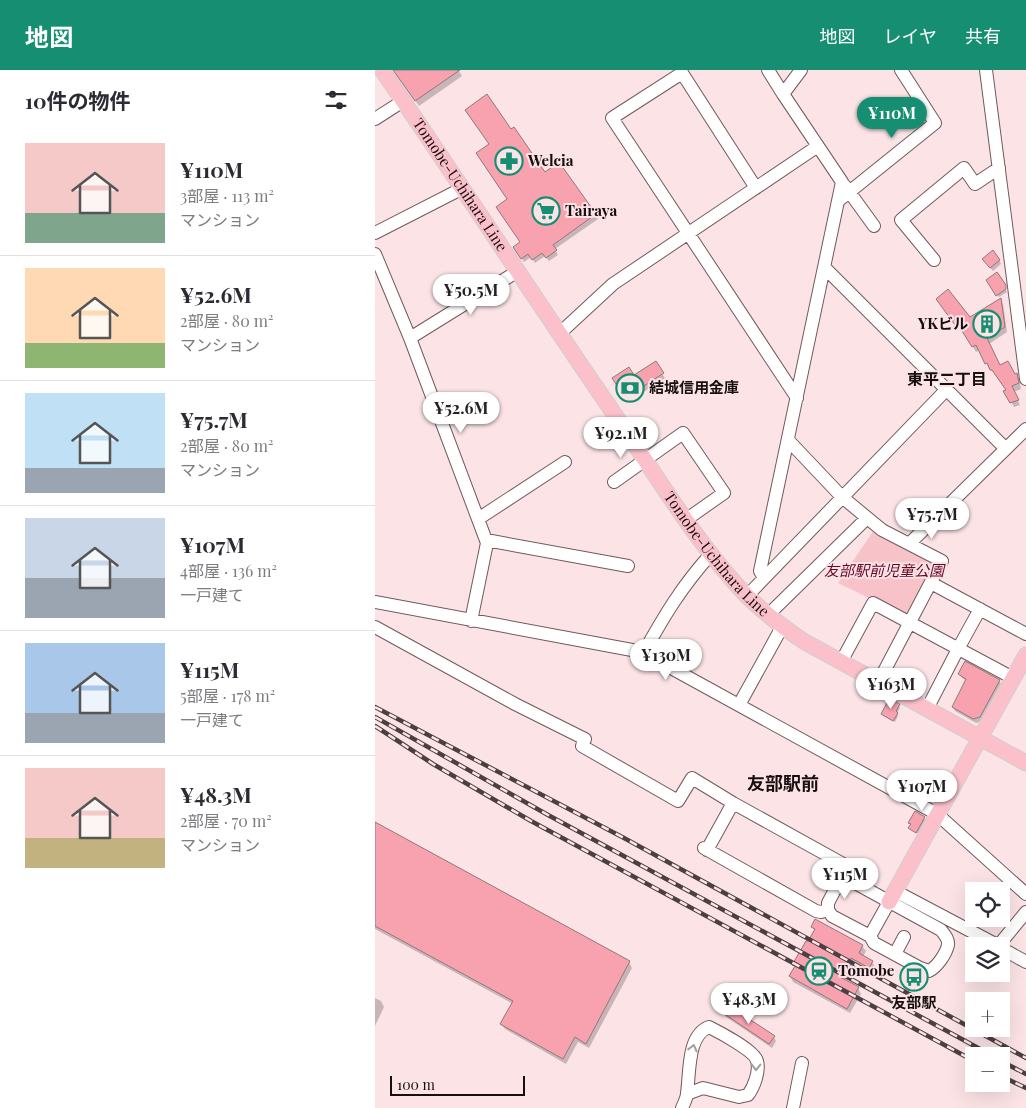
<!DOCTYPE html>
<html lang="ja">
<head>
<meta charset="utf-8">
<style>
  :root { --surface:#fff; --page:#f2f2f3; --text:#2b2b33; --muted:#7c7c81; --line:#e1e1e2; --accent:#168e72 }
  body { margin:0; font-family:"Playfair Display","Noto Sans JP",serif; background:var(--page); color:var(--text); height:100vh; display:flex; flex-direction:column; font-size:19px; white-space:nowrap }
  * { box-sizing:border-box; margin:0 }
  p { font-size:16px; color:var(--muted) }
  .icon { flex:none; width:28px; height:28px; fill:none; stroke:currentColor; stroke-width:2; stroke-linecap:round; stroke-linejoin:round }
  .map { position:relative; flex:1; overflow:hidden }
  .side { display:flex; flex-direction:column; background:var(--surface); width:375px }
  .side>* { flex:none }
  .buttons { position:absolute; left:590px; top:812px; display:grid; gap:10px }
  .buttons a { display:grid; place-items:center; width:45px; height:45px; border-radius:0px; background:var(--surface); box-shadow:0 5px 20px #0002; font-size:25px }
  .scale { position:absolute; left:15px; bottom:12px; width:135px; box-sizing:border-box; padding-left:5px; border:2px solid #160e0f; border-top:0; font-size:14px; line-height:18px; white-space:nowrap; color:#160e0f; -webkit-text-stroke:4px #fce3e6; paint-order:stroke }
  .price { position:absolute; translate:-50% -42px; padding:0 11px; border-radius:18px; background:#fff; color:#222; font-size:16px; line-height:32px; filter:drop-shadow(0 1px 2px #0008) }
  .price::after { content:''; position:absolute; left:50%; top:30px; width:15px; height:11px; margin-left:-8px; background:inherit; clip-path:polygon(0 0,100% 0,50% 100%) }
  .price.active { background:var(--accent); color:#fff }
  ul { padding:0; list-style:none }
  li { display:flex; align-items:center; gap:15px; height:125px; padding:0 25px }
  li+li { border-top:1px solid var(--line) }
  li span { display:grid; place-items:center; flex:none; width:140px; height:100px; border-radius:0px; color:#555 }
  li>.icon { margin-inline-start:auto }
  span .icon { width:60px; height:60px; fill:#fffc; stroke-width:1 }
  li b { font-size:21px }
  h2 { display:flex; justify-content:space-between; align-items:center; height:60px; padding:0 25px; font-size:21px }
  header { display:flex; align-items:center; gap:30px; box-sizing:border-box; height:70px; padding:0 25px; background:var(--accent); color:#fff }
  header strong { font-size:24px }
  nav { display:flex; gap:28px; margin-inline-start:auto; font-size:18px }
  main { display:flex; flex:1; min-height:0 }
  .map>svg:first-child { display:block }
</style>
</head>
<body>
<header>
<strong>地図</strong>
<nav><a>地図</a><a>レイヤ</a><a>共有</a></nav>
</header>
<main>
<section class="side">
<h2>10件の物件<svg class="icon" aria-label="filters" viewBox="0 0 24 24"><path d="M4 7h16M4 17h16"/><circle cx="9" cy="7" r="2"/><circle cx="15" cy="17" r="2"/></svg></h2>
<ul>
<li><span style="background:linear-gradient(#f6c9c9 70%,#7fa58c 0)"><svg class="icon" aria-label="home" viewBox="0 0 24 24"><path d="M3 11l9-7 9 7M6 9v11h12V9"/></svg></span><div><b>¥110M</b><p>3部屋 · 113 m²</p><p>マンション</p></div></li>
<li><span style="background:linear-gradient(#ffd9b3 75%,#8fb573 0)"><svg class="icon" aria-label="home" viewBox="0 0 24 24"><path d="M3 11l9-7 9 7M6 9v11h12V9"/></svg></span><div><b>¥52.6M</b><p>2部屋 · 80 m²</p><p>マンション</p></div></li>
<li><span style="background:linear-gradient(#bfe0f5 75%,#9aa5b1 0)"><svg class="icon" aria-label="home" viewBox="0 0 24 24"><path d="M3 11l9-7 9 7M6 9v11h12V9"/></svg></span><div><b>¥75.7M</b><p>2部屋 · 80 m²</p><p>マンション</p></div></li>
<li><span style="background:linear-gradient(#c9d6e8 60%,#9aa5b1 0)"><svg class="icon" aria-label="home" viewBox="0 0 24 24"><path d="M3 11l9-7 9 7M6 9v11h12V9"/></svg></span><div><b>¥107M</b><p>4部屋 · 136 m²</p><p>一戸建て</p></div></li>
<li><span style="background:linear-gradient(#a9c7e8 70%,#9aa5b1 0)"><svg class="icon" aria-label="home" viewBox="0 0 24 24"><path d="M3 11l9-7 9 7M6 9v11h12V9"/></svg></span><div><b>¥115M</b><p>5部屋 · 178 m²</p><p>一戸建て</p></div></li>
<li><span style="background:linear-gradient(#f6c9c9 70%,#c2b280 0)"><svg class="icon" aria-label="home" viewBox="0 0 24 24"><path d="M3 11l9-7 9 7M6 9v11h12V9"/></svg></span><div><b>¥48.3M</b><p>2部屋 · 70 m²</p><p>マンション</p></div></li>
</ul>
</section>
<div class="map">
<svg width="651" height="1038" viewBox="0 0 651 1038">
  <rect width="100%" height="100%" fill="#fce3e6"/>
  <path fill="#f8c2c9" d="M 499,460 L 561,494 L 533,547 L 463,513 Z"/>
  <path fill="#0003" d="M 18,0 L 83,0 L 87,6 L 44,36 Z
    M 136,61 L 169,104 L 184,94 L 223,149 L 180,179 L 183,185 L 174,191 L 170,186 L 160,193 L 156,187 L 149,192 L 140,178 L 147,173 L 133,130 Z
    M 624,190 L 626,194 L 618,201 L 611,193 Z
    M 622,204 L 632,222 L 624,227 L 612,210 Z
    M 625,229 L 628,234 L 632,262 L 614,274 L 625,296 L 640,305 L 641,304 L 644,309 L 646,319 L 638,322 L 645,335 L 639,337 L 630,322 L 632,321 L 615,298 L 614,298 L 605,280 L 601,282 L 586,257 L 584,259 L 565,234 L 595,248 Z
    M 280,293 L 290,308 L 253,332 L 239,309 L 258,307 Z
    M 590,593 L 624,611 L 627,615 L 607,651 L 601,653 L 580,641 L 578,637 L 592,611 L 587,608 L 584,604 Z
    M 524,635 L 525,638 L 522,643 L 523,646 L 520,652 L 509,646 L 508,644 Z
    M 540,743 L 551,750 L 543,764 L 535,758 L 536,756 L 535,753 Z
    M 0,754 L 254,892 L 257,898 L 214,978 L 203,972 L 191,994 L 130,959 L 126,954 L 138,934 L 0,859 Z
    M 437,857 L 487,876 L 491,881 L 488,887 L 497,892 L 500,897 L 498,903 L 479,892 L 469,910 L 483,918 L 486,924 L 475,943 L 418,912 L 415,906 L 420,897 L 419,895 L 440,861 Z
    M 0,928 L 6,931 L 9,937 L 0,956 Z
    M 349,944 L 399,967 L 401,971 L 397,978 L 351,947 Z"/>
  <path fill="#f8a2af" stroke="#8f787b" d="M 18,0 L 85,0 L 40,31 Z
    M 112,24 L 136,59 L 139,57 L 170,102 L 184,92 L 221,144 L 178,175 L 182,180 L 171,188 L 167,183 L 157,190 L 153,184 L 146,189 L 138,177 L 145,172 L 121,137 L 132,129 L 101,83 L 114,74 L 90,40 Z
    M 618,180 L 625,190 L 615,198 L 607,189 Z
    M 622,202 L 631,215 L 631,219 L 621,226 L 611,210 Z
    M 573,219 L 595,247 L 626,228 L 630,257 L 612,268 L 625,295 L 633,291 L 640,304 L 642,303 L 644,313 L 637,316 L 644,330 L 635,333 L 628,321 L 631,320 L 617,300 L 615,300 L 612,293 L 610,294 L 601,275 L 597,277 L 582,253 L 580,255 L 561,229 Z
    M 281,291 L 289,303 L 250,328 L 237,308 L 254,297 L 259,305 Z
    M 590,591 L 625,610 L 605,647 L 598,649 L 577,637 L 591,609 L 583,604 Z
    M 514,629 L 525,634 L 521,641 L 523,643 L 518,651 L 506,644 Z
    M 540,741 L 550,747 L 541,763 L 533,758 L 536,754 L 533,753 Z
    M 0,752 L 255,891 L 211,974 L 200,967 L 188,989 L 125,954 L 138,931 L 0,856 Z
    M 440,849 L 488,875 L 484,883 L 498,891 L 494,898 L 476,888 L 465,907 L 484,917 L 472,939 L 414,906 L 420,896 L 417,895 L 431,871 L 433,871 L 440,859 L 436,857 Z
    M 353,935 L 400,966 L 394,974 L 348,943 Z"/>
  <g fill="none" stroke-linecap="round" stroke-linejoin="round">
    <g stroke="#6f5a5d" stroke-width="14">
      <path id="minor" d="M 393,0 L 408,24
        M 611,0 L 651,309
        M 0,49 L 28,31
        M 470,116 L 499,156
        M 381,118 L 307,3 L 237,48 L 422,328
        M 463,131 L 560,53 L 526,0
        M 0,163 L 88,118
        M 0,184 L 35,268 L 112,473 L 96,551
        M 559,190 L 526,150 L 589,98 L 600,114 L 624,98
        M 449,197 L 630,378
        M 184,264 L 238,214 L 443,76
        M 35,268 L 143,201
        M 413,370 L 467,427 L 507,460 L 567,491 L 504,611
        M 239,412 L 308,363 L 349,423 L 312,449
        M 103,449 L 190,392
        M 111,470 L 253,496
        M 535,473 L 651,359
        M 389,508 L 385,501 L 467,112 L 408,24 L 426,0
        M 556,513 L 651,564
        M 372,526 L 572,319
        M 0,532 L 257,580 L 278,588 L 562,744 L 651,824
        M 393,545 L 492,448
        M 0,557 L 140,634 L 210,669 L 207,676 L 303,731 L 317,708 L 358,733
        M 268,584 C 289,546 307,516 336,484
        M 466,592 L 498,533 L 638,608
        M 364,635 L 407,557
        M 553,637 L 583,579 L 605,539
        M 329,778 L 441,841 L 446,842 L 453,840
        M 332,780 L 358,733 L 470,795 L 469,808
        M 469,808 L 473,809 L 566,860 C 569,864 574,869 573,875 C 571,884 562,897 554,901 L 545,898 L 499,873 L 495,866 L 457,846 L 453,840 L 453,833 L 465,810 Z
        M 520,821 L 624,876
        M 495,866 L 514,832
        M 623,876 L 651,842
        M 626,878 L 651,892
        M 520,884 L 529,867
        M 307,1038 C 309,1033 312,1028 312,1023 C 315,1003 312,965 334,957 C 344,962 380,981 382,991 C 385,1001 379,1017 373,1025 L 364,1027 L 328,1018 L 312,1024
        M 418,1038 L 427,993"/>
    </g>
    <g stroke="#d0cfcf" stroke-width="17">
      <g id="major">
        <path id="s1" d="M 7,0 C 87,116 164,235 244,351 C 283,408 323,475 371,525 C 389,543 409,558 430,572 L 651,693"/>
        <path d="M 514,832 L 651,585"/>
      </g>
    </g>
    <use href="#minor" stroke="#fff" stroke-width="12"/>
    <use href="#major" stroke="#fbc0ca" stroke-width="15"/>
    <g stroke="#4b3f41" stroke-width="4.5">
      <path id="rail" d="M 0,637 L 249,768 L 651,988
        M 0,647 L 173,745 L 618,986
        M 0,656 L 58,694 L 156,751 L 599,991
        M 626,991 L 651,1004
        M 626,1006 L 651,1018"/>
    </g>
    <use href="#rail" stroke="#fce3e6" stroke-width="2.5" stroke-dasharray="8" stroke-linecap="butt"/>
  </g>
  <defs><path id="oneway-chevron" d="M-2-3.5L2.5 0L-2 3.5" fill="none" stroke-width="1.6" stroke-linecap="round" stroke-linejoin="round" transform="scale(1.25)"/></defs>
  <g stroke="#a29f9f">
    <use href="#oneway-chevron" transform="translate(318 978) rotate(-76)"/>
    <use href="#oneway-chevron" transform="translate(381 997) rotate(91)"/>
  </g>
  <defs>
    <g id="pharmacy-ring" transform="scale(1.4375)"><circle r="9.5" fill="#fce3e6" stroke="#168e72" stroke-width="1.5"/><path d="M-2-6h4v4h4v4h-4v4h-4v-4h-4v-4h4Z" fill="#168e72"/></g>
    <g id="supermarket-ring" transform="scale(1.4375)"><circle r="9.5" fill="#fce3e6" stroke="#168e72" stroke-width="1.5"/><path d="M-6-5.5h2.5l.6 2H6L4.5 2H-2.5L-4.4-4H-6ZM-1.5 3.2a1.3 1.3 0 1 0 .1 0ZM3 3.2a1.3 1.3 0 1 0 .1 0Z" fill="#168e72"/></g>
    <g id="building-ring" transform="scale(1.4375)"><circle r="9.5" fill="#fce3e6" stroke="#168e72" stroke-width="1.5"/><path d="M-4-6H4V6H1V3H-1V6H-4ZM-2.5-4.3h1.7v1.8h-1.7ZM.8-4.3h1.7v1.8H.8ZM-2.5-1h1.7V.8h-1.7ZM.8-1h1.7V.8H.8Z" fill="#168e72"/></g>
    <g id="bank-ring" transform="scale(1.4375)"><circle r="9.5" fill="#fce3e6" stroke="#168e72" stroke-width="1.5"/><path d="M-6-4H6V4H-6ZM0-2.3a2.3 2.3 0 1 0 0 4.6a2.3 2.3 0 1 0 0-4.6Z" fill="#168e72"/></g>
    <g id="station-ring" transform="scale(1.4375)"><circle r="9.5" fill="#fce3e6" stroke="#168e72" stroke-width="1.5"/><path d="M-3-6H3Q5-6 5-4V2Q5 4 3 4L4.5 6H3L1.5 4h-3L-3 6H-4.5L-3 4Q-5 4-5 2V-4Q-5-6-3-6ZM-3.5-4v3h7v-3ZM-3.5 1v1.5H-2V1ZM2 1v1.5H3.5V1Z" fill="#168e72"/></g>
    <g id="bus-ring" transform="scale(1.4375)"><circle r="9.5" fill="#fce3e6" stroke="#168e72" stroke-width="1.5"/><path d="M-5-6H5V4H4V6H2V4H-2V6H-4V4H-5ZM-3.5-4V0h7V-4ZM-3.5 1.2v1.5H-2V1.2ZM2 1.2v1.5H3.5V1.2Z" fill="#168e72"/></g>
  </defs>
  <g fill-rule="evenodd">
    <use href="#pharmacy-ring" x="134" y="91"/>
    <use href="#supermarket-ring" x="171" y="141"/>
    <use href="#building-ring" x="612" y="254"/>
    <use href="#bank-ring" x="255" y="318"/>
    <use href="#station-ring" x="444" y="901"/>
    <use href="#bus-ring" x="539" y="907"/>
  </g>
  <g text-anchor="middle" stroke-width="4" stroke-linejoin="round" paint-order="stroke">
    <g font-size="15" font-weight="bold" fill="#160e0f" stroke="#fce3e6" text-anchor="start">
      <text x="153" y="96">Welcia</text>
      <text x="190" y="146">Tairaya</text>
      <text x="593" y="259" text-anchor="end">YKビル</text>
      <text x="274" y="323">結城信用金庫</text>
      <text x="463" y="906">Tomobe</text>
      <text x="539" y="938" text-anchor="middle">友部駅</text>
    </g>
    <g font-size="15" fill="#160e0f" stroke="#fce3e6">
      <text dy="5" stroke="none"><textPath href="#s1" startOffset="139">Tomobe-Uchihara Line</textPath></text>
      <text dy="5" stroke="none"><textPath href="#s1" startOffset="589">Tomobe-Uchihara Line</textPath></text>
    </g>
    <g font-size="15" font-style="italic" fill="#660626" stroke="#fce3e6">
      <text x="509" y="506">友部駅前児童公園</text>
    </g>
    <g font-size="16" font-weight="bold" fill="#160e0f" stroke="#fce3e6">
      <text x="572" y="315">東平二丁目</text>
    </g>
    <g font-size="18" font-weight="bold" fill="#160e0f" stroke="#fce3e6">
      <text x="408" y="720">友部駅前</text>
    </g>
  </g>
</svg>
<div class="buttons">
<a><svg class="icon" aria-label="locate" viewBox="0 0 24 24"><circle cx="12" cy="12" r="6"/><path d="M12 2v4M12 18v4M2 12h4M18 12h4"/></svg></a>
<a><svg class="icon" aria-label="layers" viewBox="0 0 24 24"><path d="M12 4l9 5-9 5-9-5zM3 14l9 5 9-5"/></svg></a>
<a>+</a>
<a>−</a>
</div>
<div class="scale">100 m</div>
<b class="price active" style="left:517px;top:69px">¥110M</b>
<b class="price" style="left:96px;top:246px">¥50.5M</b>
<b class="price" style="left:86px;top:364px">¥52.6M</b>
<b class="price" style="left:246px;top:389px">¥92.1M</b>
<b class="price" style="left:557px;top:470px">¥75.7M</b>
<b class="price" style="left:291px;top:611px">¥130M</b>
<b class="price" style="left:516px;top:640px">¥163M</b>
<b class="price" style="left:547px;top:742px">¥107M</b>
<b class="price" style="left:470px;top:830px">¥115M</b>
<b class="price" style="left:374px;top:955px">¥48.3M</b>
</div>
</main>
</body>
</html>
